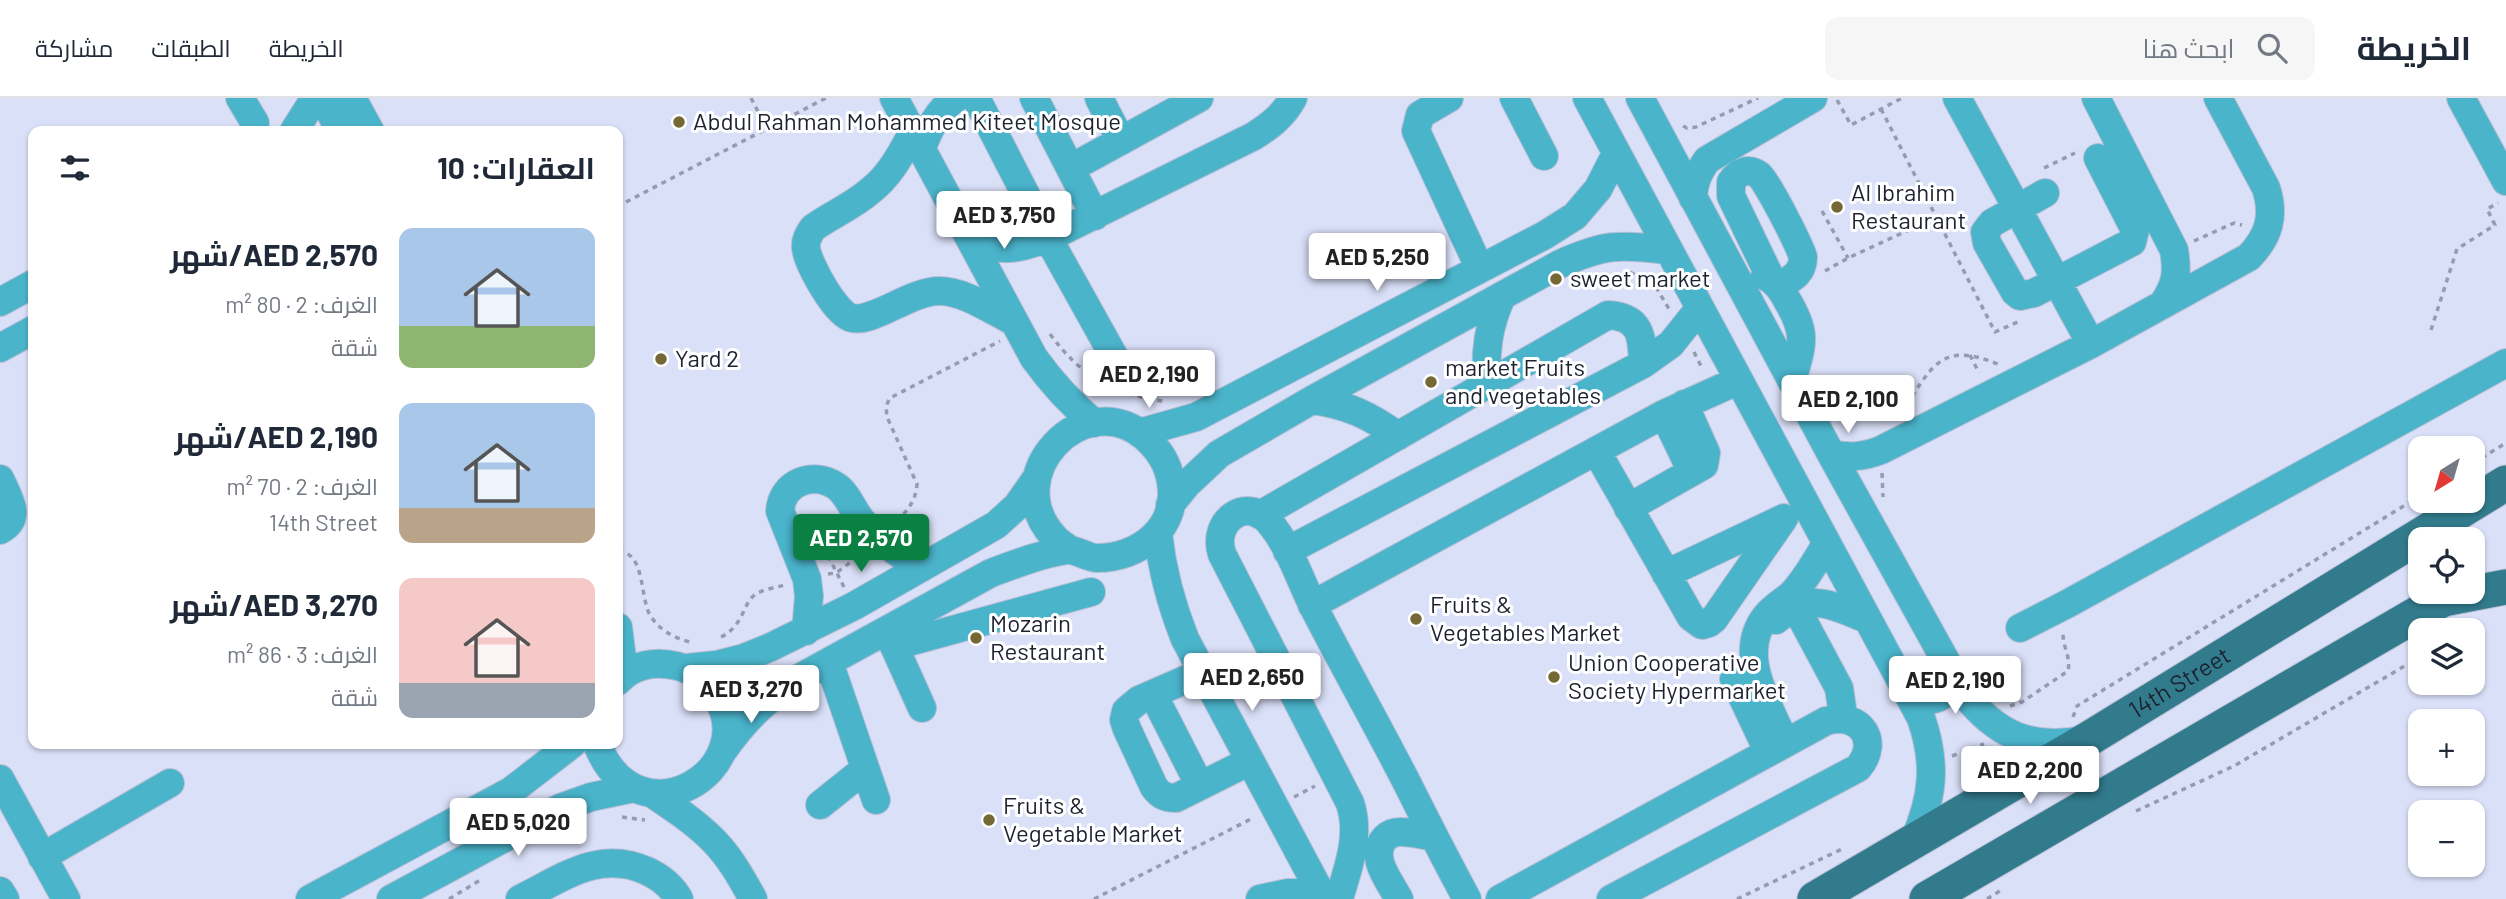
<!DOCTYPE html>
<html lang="ar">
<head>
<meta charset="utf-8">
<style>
  :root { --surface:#fff; --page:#f6f6f7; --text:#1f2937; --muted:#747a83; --line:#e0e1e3; --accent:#0b8043 }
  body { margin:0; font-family:Barlow,Cairo,sans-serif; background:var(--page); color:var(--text); direction:rtl; height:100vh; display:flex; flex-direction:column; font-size:26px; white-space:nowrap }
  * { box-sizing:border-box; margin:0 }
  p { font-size:23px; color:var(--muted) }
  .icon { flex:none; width:38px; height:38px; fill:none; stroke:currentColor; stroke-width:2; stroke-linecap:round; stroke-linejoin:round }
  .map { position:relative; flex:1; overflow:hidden; direction:ltr }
  .sheet { position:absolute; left:28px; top:28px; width:595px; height:623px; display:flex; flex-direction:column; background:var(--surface); border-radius:14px; box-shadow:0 2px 5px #0004; direction:rtl }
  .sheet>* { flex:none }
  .needle { width:46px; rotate:217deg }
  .tools { position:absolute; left:2408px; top:338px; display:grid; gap:14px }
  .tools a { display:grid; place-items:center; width:77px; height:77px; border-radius:14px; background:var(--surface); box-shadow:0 2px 5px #0004; font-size:35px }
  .price { position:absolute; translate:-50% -60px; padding:0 16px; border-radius:7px; background:#fff; color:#222; font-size:23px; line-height:46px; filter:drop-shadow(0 2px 4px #0008) }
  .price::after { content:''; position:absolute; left:50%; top:42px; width:21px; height:16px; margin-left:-10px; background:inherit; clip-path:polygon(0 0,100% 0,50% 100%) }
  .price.on { background:var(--accent); color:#fff }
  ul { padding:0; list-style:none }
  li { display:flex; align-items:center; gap:21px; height:175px; padding:0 28px }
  li span { display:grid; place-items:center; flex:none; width:196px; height:140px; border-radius:14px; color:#555 }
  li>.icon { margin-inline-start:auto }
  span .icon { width:84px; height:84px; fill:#fffc; stroke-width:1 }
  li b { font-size:30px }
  h2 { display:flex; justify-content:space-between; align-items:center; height:84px; padding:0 28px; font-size:30px }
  header { display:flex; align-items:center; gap:42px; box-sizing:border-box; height:98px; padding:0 35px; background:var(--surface); border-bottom:2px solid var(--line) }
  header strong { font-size:33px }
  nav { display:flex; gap:38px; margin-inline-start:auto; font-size:24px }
  .search { width:490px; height:63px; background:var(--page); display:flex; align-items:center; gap:18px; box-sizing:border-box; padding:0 24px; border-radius:14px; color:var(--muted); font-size:26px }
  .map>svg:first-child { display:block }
</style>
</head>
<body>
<header>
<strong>الخريطة</strong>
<div class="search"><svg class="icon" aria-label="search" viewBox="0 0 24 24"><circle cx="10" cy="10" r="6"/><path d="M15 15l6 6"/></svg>ابحث هنا</div>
<nav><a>الخريطة</a><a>الطبقات</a><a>مشاركة</a></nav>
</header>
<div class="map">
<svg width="2506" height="801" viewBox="0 0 2506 801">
  <rect width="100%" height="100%" fill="#dae0f8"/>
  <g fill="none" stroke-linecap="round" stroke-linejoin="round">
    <g stroke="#b8bed4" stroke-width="30">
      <path id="minor" d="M 240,0 L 255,25
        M 323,0 L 340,33
        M 352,0 L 370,33
        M 894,0 L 1034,260 C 1052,285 1070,305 1094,325
        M 976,0 L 1048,140 L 1116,262
        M 1034,0 L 1095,118
        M 1099,0 L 1121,43
        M 1449,0 L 1420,17 L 1416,33 L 1479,169
        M 1514,0 L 1544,58
        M 1587,0 L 1921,620 C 1937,666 1933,700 1914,743
        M 1640,0 L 1831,356 L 1963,594 C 1996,637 2030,652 2084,642
        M 1957,0 L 2091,246
        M 2096,0 L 2174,152 C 2178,176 2176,186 2163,206
        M 2461,0 L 2506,83
        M 294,33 L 315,0
        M 913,34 C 901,56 890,78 870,93 C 853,108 831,117 813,130 C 809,136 805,142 806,150 C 808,166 836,217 852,220 C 873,225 911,193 939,193 C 964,193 991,212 1013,223
        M 922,50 C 929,31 938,12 956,0
        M 1071,70 L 1199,0
        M 2045,95 L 1992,125 L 1985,134 L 1987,145 L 2015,194 L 2020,198 L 2034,195 L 2132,144 L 2135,132 L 2098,60
        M 1693,100 C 1694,84 1698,75 1707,62 L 1813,0
        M 971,143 C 1004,154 1016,152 1048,140 L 1254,38 C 1271,27 1283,18 1293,0
        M 1765,178 C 1776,183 1782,192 1787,202 C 1808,237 1802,246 1792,283
        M 1771,181 L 1731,98 L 1731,84 C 1738,74 1748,69 1759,77 C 1767,83 1799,146 1803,159 C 1803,176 1791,181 1779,188
        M 0,204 L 33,186
        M 0,250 L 33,232
        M 1487,286 C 1485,254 1488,228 1502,198
        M 1312,302 C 1346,306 1371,318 1398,338
        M 1664,316 L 1692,374
        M 1139,335 L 1196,319 L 1545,137 L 1575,118 L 1598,91 L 1616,56
        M 1597,354 L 1691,519 L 1702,527 L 1709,525 L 1714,521 L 1784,420
        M 1831,356 C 1849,360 1863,359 1881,352 L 2091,246 L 2249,159 C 2269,138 2275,118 2266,90 L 2218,0
        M 0,381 C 8,399 23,420 0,432
        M 1170,407 L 1187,386 L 1219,356 L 1312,302 L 1560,166 C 1604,146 1619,146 1667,152
        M 1628,410 L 1704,367 L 1706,355 L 1684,306
        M 1260,417 L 1608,217 C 1641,219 1642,238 1643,266
        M 1158,435 C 1162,472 1171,506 1185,541 L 1324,801
        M 1287,453 L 1643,266 L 1671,246 L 1699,211
        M 1666,476 L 1782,421
        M 1312,507 L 1664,316 L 1737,283
        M 1801,519 L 1839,590 L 1842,610 L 1838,619
        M 1776,522 C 1809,493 1831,507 1867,521
        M 618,529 L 624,576
        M 2020,530 L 2067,506 L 2506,265
        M 887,532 L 922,610
        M 806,533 L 809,498 L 807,481 L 780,413 C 782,384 813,373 836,388 C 847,395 853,412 861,422 C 878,442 899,456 921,470
        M 894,548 L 1091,494
        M 829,564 L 876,702
        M 687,570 L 716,567 L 744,560 L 771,549 L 854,508 L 996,427 L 1017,408 L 1036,381
        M 1203,574 L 1139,602 L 1126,613 L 1124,622 L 1127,631 L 1154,689 C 1160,697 1165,700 1176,700 L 1250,663
        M 1734,581 L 1768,653
        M 1909,595 C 1935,610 1955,598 1948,567
        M 1153,596 L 1200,688
        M 1785,645 C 1769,607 1735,555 1767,517 C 1774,509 1784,503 1792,496 C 1806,481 1816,463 1826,446
        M 597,646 C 639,750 765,669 715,596 C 706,582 693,572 677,568 C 656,563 633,566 618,583
        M 722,654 C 743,624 762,605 792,584 L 991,475 C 1015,466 1041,456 1067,452 C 1077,451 1087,460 1097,460 C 1139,460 1179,430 1171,384 C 1168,365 1159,352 1145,339 C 1084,287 997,377 1054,439 C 1058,444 1065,448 1070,452
        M 0,681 L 66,801
        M 653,696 C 674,710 695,724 713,742 C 730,759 742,781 753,801
        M 820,707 L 865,671
        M 42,759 L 170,685
        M 0,793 L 5,801
        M 310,801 L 511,693 L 572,646
        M 391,801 L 560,710 L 591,699 L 634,690
        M 520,801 C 563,780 599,751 647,773 C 660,779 672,789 679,801
        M 1260,801 L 1288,795 L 1321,795
        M 1339,801 C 1348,769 1361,738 1350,705 L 1222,456 C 1211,423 1247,397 1270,425 C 1290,449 1300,482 1314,510 C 1344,568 1376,625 1406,683 C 1426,723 1446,762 1467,801
        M 1399,801 C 1390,784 1368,758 1385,740 C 1389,736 1394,734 1400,734 C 1411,734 1423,737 1434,739
        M 1500,801 L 1826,623 C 1860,613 1881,643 1858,670 L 1611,801"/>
    </g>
    <g stroke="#b8bed4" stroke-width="37">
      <g id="major">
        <path d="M 2443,501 L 2506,489"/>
        <path id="s1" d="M 1815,801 L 2090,640 L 2506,385"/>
        <path d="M 1927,801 L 2455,494"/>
      </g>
    </g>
    <path stroke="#969bb0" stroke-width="3.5" stroke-dasharray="5 5" stroke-linecap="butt" d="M 751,0 L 767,31
      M 1837,2 L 1851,27 L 1902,0
      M 1881,11 L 1995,234 L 2022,222
      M 1683,28 L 1687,30 L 1696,29 L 1758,0
      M 2044,70 L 2075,55
      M 626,104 L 826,0
      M 1822,113 L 1848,160
      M 2194,143 L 2234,125 L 2242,127
      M 1825,173 L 1848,160 L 1937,119
      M 1630,174 L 1656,189 L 1669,211
      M 2431,232 L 2457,151 L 2495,127 L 2487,111 L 2498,105
      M 1050,236 C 1081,278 1112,296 1163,303
      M 1694,254 L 1703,272
      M 1970,257 L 1979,275
      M 1901,315 C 1932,270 1939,241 2000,267
      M 2473,365 L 2506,345
      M 1882,375 L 1883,399
      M 897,424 C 908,411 916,403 917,386 L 887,319 L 886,308 L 890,300 L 1000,243
      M 819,440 L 844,489
      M 618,454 C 645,452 640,500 650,517 C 659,532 674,540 690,544
      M 828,476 L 836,475 L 863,455
      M 2467,532 L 2472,523
      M 721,539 C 745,527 742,505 756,496 C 764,491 775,490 784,487
      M 2010,608 L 2022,604 L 2068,573 C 2071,560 2063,549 2063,536
      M 2073,619 L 2077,608 L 2420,398
      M 1952,658 L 1984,646
      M 1294,699 L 1315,688
      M 2136,713 L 2234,668 L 2420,559
      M 622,719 L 645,722
      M 570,731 L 579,749
      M 449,801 L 482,781
      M 1094,801 L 1253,720
      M 1737,801 L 1842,751
      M 1987,801 L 2003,791"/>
    <use href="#minor" stroke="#4ab4cb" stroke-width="28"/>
    <use href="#major" stroke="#317b8c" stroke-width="35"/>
  </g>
  <g fill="#756835" stroke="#fff" stroke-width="2.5">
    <circle cx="679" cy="24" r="7"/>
    <circle cx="1837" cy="109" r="7"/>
    <circle cx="1556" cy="181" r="7"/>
    <circle cx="661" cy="261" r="7"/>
    <circle cx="1431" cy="284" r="7"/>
    <circle cx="1416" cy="521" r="7"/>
    <circle cx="976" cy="540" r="7"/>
    <circle cx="1554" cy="579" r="7"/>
    <circle cx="989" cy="722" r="7"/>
  </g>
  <g text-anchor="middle" stroke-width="6" stroke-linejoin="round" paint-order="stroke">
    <g font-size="24" fill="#1e2130" stroke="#fff" text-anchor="start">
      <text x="693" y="32">Abdul Rahman Mohammed Kiteet Mosque</text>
      <text x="1851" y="103">Al Ibrahim<tspan x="1851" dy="28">Restaurant</tspan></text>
      <text x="1570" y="189">sweet market</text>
      <text x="675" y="269">Yard 2</text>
      <text x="1445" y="278">market Fruits<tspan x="1445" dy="28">and vegetables</tspan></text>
      <text x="1430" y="515">Fruits &amp;<tspan x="1430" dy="28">Vegetables Market</tspan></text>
      <text x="990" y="534">Mozarin<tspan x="990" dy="28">Restaurant</tspan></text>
      <text x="1568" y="573">Union Cooperative<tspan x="1568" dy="28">Society Hypermarket</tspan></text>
      <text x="1003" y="716">Fruits &amp;<tspan x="1003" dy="28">Vegetable Market</tspan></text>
    </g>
    <g font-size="24" fill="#1e2130" stroke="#fff">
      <text dy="8" stroke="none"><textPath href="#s1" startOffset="424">14th Street</textPath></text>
    </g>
  </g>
</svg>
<div class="tools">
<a><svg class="needle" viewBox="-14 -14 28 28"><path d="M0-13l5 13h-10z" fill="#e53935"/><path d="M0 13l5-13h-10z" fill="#747a83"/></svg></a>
<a><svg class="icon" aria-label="locate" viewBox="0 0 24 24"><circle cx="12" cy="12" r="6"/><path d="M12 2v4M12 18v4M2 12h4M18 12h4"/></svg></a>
<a><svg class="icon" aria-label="layers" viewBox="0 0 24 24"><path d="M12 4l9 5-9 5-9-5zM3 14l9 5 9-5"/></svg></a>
<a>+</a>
<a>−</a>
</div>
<b class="price" style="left:1004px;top:153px">AED 3,750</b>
<b class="price" style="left:1377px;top:195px">AED 5,250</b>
<b class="price" style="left:1149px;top:312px">AED 2,190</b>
<b class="price" style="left:1848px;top:337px">AED 2,100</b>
<b class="price on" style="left:861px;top:476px">AED 2,570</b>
<b class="price" style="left:1252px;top:615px">AED 2,650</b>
<b class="price" style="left:1955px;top:618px">AED 2,190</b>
<b class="price" style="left:751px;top:627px">AED 3,270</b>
<b class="price" style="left:2030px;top:708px">AED 2,200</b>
<b class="price" style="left:518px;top:760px">AED 5,020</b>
<section class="sheet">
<h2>العقارات: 10<svg class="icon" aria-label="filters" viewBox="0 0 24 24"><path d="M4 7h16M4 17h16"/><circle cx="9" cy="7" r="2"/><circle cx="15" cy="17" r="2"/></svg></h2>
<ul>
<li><span style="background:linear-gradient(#a9c7e8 70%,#8fb573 0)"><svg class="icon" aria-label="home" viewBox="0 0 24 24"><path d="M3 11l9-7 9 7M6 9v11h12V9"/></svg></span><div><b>AED 2,570/شهر</b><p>الغرف: 2 · 80 m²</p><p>شقة</p></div></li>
<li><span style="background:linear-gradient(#a9c7e8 75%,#b9a48a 0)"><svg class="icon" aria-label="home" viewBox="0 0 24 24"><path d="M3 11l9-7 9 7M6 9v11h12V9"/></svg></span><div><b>AED 2,190/شهر</b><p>الغرف: 2 · 70 m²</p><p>14th Street</p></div></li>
<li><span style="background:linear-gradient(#f6c9c9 75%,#9aa5b1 0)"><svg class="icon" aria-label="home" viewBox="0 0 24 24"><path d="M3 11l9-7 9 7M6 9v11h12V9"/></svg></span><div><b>AED 3,270/شهر</b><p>الغرف: 3 · 86 m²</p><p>شقة</p></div></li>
</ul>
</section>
</div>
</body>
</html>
